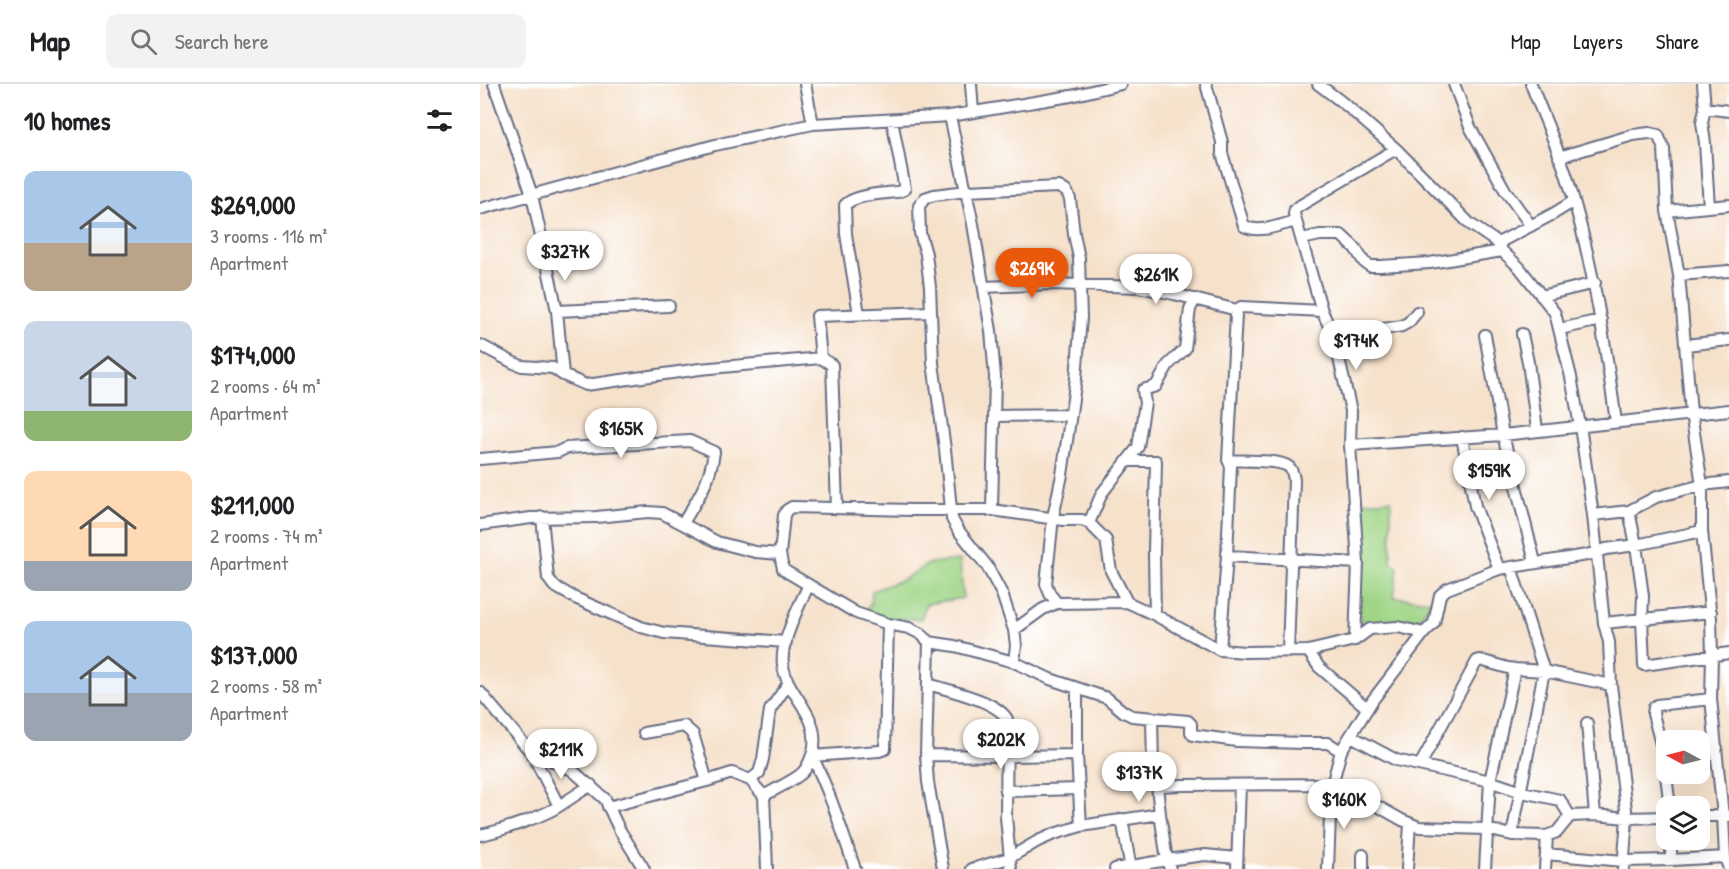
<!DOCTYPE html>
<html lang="en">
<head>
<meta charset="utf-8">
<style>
  :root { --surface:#fff; --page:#f2f2f2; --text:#202124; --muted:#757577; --line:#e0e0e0; --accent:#ea580c }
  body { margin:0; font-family:"Patrick Hand",sans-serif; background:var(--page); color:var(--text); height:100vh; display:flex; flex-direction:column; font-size:22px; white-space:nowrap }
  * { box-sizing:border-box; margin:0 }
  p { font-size:20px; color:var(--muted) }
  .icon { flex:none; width:33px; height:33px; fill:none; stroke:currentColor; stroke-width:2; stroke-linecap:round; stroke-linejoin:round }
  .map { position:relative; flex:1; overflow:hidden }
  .details { display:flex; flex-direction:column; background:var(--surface); width:480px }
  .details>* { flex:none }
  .needle { width:39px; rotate:277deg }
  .controls { position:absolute; left:1176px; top:646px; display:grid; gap:12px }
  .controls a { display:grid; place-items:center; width:54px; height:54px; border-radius:12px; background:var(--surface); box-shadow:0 6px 24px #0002; font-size:30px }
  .price { position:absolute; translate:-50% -51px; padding:0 14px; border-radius:21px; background:#fff; color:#222; font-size:20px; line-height:39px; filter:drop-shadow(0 2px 3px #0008) }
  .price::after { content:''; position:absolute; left:50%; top:36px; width:18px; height:14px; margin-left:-9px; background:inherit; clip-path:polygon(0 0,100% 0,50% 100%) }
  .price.on { background:var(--accent); color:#fff }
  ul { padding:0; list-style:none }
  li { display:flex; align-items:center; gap:18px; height:150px; padding:0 24px }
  li span { display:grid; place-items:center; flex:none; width:168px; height:120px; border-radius:12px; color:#555 }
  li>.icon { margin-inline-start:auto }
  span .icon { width:72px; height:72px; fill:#fffc; stroke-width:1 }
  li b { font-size:26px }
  h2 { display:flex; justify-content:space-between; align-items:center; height:72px; padding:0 24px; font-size:26px }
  header { display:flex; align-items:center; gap:36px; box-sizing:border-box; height:84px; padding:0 30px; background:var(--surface); border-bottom:2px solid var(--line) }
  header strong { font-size:28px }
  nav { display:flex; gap:33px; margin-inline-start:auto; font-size:21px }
  .search { width:420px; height:54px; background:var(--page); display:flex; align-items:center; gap:15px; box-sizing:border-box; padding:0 21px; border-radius:12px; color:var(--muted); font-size:22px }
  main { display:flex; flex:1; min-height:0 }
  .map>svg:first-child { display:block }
</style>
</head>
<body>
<header>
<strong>Map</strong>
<div class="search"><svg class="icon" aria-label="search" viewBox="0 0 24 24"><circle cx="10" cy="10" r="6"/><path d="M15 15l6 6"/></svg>Search here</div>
<nav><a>Map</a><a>Layers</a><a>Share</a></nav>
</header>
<main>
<section class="details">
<h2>10 homes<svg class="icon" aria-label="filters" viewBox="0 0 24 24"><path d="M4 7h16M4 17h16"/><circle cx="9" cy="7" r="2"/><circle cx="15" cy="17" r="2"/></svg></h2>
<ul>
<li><span style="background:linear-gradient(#a9c7e8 60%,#b9a48a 0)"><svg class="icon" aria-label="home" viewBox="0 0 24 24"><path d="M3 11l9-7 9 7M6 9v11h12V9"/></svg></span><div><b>$269,000</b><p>3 rooms · 116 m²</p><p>Apartment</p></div></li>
<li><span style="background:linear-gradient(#c9d6e8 75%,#8fb573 0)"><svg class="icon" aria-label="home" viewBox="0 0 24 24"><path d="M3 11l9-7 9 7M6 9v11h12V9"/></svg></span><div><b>$174,000</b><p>2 rooms · 64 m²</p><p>Apartment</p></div></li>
<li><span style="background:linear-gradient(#ffd9b3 75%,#9aa5b1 0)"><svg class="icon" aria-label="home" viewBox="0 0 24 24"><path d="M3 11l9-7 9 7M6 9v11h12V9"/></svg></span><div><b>$211,000</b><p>2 rooms · 74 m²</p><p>Apartment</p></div></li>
<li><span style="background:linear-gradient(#a9c7e8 60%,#9aa5b1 0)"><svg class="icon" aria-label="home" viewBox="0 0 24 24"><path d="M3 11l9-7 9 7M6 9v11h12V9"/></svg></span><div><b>$137,000</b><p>2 rooms · 58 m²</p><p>Apartment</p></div></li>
</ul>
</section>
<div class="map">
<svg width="1249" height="785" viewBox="0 0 1249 785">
  <rect width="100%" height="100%" fill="#fff"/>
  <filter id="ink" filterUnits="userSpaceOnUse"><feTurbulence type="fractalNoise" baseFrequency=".0167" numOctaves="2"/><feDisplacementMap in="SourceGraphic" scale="12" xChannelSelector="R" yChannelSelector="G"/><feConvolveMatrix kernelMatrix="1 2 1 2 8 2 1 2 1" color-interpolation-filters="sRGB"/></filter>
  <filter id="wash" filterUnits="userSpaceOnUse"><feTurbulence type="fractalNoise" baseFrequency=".008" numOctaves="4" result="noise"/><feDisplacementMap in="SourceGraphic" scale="24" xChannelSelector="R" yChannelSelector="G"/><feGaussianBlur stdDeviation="1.35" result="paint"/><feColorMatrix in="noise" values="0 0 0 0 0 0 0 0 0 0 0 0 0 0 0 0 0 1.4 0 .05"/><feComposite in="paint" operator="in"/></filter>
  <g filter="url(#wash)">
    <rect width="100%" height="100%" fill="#f6e1ca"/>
    <path fill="#a0d586" stroke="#5e8272" stroke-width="1.5" d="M 911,416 L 911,479 L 918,482 L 914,513 L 952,517 L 939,535 L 880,546 L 879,418 Z
      M 480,476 L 483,514 L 446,520 L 441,535 L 401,535 L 386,527 L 391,518 L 392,507 L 424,495 L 450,479 Z"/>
  </g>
  <g filter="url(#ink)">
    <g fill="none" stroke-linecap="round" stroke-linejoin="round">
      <g stroke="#686d84" stroke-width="14">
        <path id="minor" d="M 14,0 L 52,111 L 77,227 L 83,291
          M 325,0 L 333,40
          M 491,0 L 493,28
          M 726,0 L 742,58 L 742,69 L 764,142 C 779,150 800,141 816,137
          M 838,0 L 867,22 L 916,65 L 990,140 L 1018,159 L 1022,167 L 1039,183 L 1075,229 L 1091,293 L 1100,342 L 1113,431 L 1124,539 L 1129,558 L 1131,601 L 1147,734 L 1143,785
          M 974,0 L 990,43 L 1025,106 L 1051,142
          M 1051,0 C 1064,34 1080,68 1090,103 C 1113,180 1125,258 1136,338
          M 1223,0 L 1225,24 L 1222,38 L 1225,59 L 1229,123
          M 1225,24 L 1249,27
          M 470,32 L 493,140 L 511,247 L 515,293 L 512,426
          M 1079,73 L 1153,51 L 1169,49 L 1178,51 L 1184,65 L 1187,127 L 1199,191 L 1211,329 L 1222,401 L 1222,447 L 1156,461 L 1126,465 L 1107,471 L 1019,485 L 967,505 L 960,511 L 954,539 L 944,549 L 892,617 L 861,667 L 851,705 L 883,714 L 922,736 L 939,743 L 1006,745 L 1032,751 L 1066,752 L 1077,748 L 1090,732 L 1115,731 L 1147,734 L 1186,733
          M 0,125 L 235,61 L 333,40 L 470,32 L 591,12 L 641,0
          M 1187,127 L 1249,121
          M 822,155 L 840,151 L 861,151 L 875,164 L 884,178 L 890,182 L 900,182 L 950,179 L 1022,167
          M 1018,159 L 1073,130 L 1094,117
          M 1199,191 L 1249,187
          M 504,203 L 572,200 L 658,203 L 694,210 L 757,226
          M 1061,212 L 1115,199
          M 77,227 L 189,222
          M 379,230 L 366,150 L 365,121 C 374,112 394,110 407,109 C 413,108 420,109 425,105 L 412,36
          M 1080,245 L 1121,236
          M 1042,250 L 1048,278 L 1057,346
          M 1005,251 L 1023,351 L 1055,478
          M 854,253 L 922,242 L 929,238 L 937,228
          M 0,261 L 34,279 L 42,282 L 73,284 L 83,291 L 106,301 L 220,285 L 341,274 L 337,232 L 451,228
          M 1206,261 L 1249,256
          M 341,274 L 352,281 L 357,424
          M 515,332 L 591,331
          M 982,353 L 995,422 L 1019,485
          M 870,361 L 1023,351 L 1249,326
          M 0,375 L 78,368 L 86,364 L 210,357 L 234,368 C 230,398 218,414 203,439
          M 748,376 C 761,377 800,375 809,383 C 813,387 813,391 814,396 L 808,568
          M 647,377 L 676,377 L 674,469 L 675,531
          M 1149,427 L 1156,461 L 1163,512 L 1162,535 L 1164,581 L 1249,569
          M 1113,431 L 1149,427 L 1176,413 L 1222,401 L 1249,398
          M 62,433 L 68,494 L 74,502 L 95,514 L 161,543 L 184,549 L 306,558
          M 609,439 L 622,409 L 658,363 L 665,319 L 663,306 L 676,302 L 688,281 L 705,265 L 710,225 L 715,215
          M 0,441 L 51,434 L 116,433 L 168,428 L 182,429 L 237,458 L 275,468 L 300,470 L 303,485 L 307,488 L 376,529 L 408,540 L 429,544 L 441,550 L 449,558 L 475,562 L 534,578 L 570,595 L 627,614 L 644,628 L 652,632 L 708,637 L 711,640 L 711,648 L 713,651 L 757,657 L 823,659 L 848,659 L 861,667
          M 1222,447 L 1231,535 L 1232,571 L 1231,615 L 1243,732 L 1245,773 L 1249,785
          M 300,470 L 304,431 L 307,426 L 312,423 L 432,426 L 512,426 L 584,436 L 602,436 L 609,439 L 626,456 L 631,487 L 647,518 L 675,531 L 740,566 L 765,568 L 828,567 L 839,583 L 887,624
          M 747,472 L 878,479
          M 1031,483 L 1064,587 L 1032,751
          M 1124,539 L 1231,528
          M 534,546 L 563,525 L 577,519 L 647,518
          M 875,556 L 878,479 L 870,361 L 871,327 L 854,253 L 842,227 L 814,130 L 815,125 L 821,121 L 916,65
          M 449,558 L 446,671 L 448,698 L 463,785
          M 740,566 L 747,472 L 751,382 L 748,376 L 756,231 L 757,226 L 761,223 L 842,227
          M 828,567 L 875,556 L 890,545 L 918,543 L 944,549
          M 534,578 L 536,561 L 534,546 L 522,510 L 507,482 L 478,446 L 472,435 L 465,365 L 453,279 L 450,203 L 446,170 L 440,149 L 439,122 L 445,114 L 454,111 L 487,107 L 579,103 L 587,108 L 590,115 L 594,150 L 599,174 L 601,234 L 596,294 L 582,391 L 573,433 L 566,500 L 570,510 L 577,519
          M 448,600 C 468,606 517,617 527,635 L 526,733 L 531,785
          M 597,604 L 597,671 L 601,742
          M 0,608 L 49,666 L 92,686 L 125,715 L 139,745 L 164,785
          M 672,634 L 673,683 L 677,702 L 680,730 L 687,776 L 690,785
          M 1107,639 L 1115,731
          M 164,649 L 204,642 L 213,650 L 227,697
          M 871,652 L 916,676 L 1006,696 L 1042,708 L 1080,716 L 1090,732
          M 1220,665 L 1237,664
          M 446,671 L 526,672 L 597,671
          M 940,681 L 997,577 L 1000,576 L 1028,584 L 1035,585
          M 270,696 L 279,689 L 283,675 L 290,626 L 308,600
          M 677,702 L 703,701 L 851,700
          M 525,707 L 599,705
          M 284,712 C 293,706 317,695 323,688 C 328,683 331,674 333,668 C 343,626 298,608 303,570 C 304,554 321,516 329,501
          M 79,722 L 111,701
          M 128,723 L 227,697 L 252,689 L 270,696 L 284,712 L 287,785
          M 1190,723 L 1183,668 L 1173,630 L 1174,623 L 1177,621 L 1231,615
          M 1220,732 L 1249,732
          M 642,735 L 651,785
          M 0,751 C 18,748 64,732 79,722 L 50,666
          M 1066,770 L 1143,777 L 1191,776 L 1245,773
          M 883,771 L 883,785
          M 1191,776 L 1191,756
          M 375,785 C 362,747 350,708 332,672 L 399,667 L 405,665 L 408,540
          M 492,785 L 529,774 L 558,757 L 574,750 L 601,742 L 680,730
          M 635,785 L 687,776 L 725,771 L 757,774
          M 757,785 L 760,701
          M 848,785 L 851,705
          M 927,785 L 930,740
          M 1005,785 L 1010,697 L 1035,585 L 1064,587 L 1131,601
          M 1065,785 L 1067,752"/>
      </g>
      <use href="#minor" stroke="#fff" stroke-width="10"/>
    </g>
  </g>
</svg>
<div class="controls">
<a><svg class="needle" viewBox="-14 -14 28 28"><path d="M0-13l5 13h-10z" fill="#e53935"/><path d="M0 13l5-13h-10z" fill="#757577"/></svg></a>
<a><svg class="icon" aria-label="layers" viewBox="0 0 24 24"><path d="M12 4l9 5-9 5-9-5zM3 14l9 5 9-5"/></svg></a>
</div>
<b class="price" style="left:85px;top:198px">$327K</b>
<b class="price on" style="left:552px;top:215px">$269K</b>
<b class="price" style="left:676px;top:221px">$261K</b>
<b class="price" style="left:876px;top:287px">$174K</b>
<b class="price" style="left:141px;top:375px">$165K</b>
<b class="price" style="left:1009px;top:417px">$159K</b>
<b class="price" style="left:521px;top:686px">$202K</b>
<b class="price" style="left:81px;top:696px">$211K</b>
<b class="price" style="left:659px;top:719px">$137K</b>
<b class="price" style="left:864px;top:746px">$160K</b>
</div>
</main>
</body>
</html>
